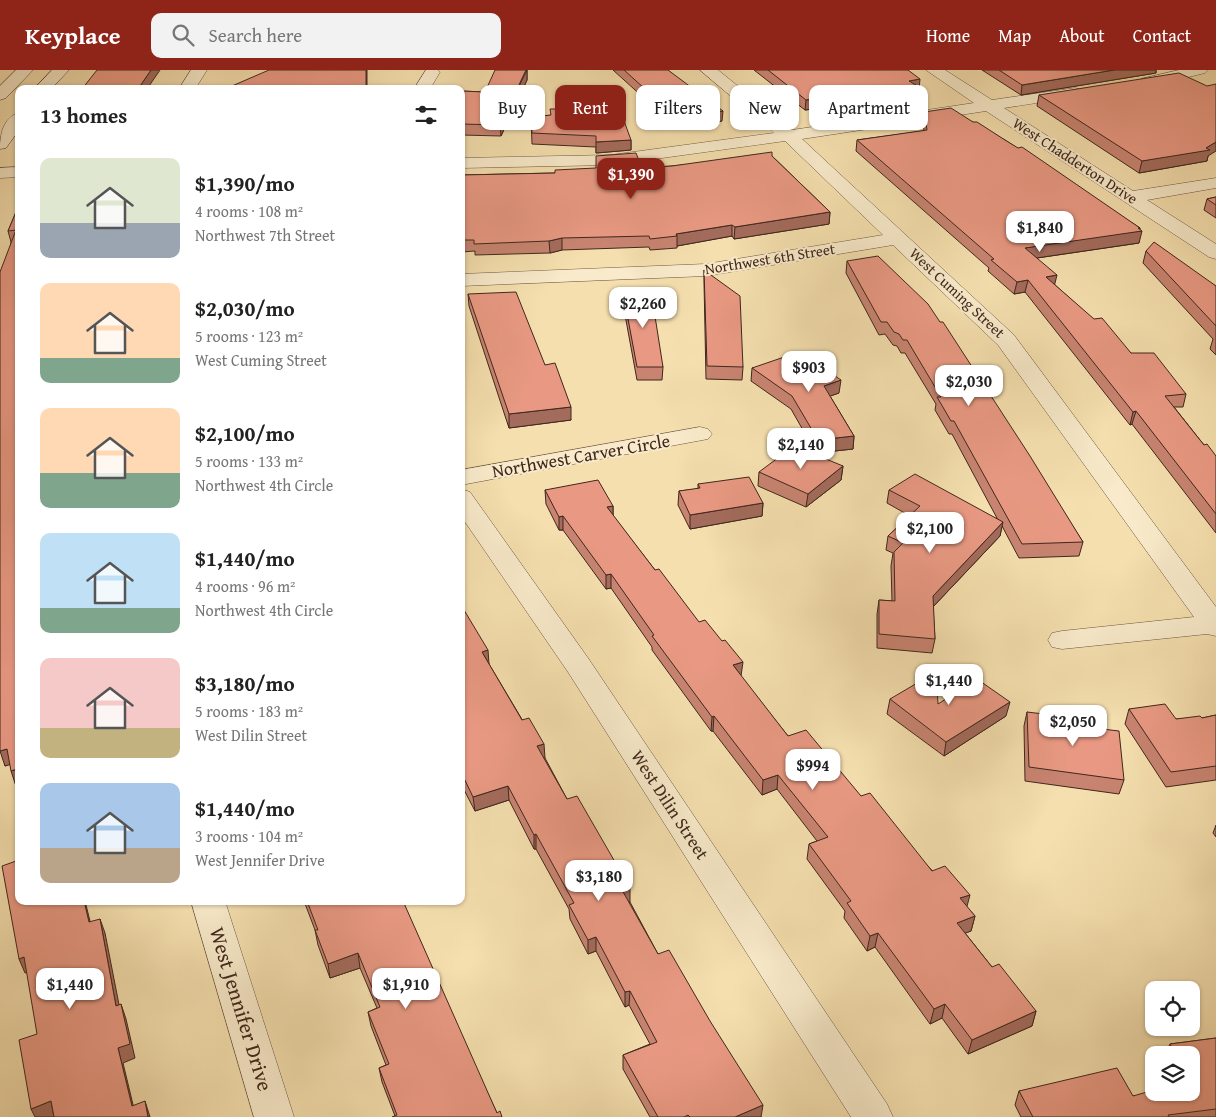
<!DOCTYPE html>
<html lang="en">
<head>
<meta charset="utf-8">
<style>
  :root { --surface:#fff; --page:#f2f2f2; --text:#222; --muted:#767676; --accent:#8f2418 }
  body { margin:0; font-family:"Gentium Book Plus",serif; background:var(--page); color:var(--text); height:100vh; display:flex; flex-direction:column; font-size:19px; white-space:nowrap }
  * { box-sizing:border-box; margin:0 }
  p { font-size:16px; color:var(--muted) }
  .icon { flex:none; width:28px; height:28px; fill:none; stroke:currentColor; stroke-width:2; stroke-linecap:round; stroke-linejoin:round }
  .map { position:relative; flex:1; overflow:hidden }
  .sheet { position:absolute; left:15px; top:15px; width:450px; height:820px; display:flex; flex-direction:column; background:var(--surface); border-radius:10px; box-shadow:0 1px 4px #0004 }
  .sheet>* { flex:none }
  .top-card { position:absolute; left:480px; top:15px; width:475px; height:45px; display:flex; gap:10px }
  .tools { position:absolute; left:1145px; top:911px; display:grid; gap:10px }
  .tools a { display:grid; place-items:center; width:55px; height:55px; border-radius:10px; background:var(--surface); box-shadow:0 1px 4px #0004; font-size:25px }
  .price { position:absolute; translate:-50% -42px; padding:0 11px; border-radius:10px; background:#fff; color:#222; font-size:16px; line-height:32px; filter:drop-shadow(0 1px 2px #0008) }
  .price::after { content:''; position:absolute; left:50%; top:30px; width:15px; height:11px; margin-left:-8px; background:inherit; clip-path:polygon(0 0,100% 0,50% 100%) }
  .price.selected { background:var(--accent); color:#fff }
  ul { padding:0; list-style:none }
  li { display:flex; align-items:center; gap:15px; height:125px; padding:0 25px }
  li span { display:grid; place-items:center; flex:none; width:140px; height:100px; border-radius:10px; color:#555 }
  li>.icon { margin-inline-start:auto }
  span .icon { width:60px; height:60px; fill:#fffc; stroke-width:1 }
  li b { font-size:21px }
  h2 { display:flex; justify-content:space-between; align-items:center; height:60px; padding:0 25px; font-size:21px }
  .pill { padding:0 18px; border-radius:10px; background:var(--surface); box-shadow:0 1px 4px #0004; font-size:18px; line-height:45px }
  .pill.selected { background:var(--accent); color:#fff }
  header { display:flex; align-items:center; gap:30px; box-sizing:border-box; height:70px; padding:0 25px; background:var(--accent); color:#fff }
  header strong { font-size:24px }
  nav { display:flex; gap:28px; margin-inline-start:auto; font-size:18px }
  .search { width:350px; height:45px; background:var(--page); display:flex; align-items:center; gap:12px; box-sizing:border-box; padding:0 18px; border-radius:10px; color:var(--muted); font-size:19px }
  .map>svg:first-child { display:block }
</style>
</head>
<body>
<header>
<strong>Keyplace</strong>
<div class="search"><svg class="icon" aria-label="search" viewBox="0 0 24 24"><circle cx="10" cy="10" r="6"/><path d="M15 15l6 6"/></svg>Search here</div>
<nav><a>Home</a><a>Map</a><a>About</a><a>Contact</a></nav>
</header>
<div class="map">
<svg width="1216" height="1047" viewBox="0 0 1216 1047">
  <rect width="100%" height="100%" fill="#f5dfae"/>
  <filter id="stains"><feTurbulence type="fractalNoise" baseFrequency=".004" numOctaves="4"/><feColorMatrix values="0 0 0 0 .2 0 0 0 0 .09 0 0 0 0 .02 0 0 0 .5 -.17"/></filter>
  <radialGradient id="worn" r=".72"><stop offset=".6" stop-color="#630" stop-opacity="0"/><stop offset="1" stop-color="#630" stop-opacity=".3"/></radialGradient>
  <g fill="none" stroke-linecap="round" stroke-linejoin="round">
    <g stroke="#6c5541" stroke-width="1">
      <path id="minor" d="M 191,0 L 207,0 L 195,19 L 179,19 Z
        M 426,0 L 438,0 L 440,2 L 430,19 L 414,19 Z
        M 700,0 L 718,0 L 792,60 L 974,33 L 926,0 L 945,0 L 992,30 L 1075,18 L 1081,20 L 1083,23 L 1081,26 L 1004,38 L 1133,121 L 1216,108 L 1216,118 L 1147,130 L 1216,174 L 1216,189 L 1209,187 L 986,41 L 802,69 L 1014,265 L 1216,537 L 1216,566 L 1207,564 L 1062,579 L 1052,577 L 1048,570 L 1052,563 L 1062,561 L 1194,547 L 998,275 L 893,175 L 706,206 L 461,216 L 461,204 L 706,194 L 883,165 L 785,71 L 611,95 L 461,98 L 461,88 L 611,85 L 774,63 Z
        M 1179,0 L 1208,0 L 1205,3 L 1147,17 L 1141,15 L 1139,12 L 1141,9 Z
        M 19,97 L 19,107 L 0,108 L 0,98 Z
        M 700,357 L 708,359 L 712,364 L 708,369 L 461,415 L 461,400 Z
        M 461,419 L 470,422 L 588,588 L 887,1034 L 893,1047 L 851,1047 L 568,602 L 461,446 Z
        M 191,831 L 225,831 L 294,1047 L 254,1047 Z"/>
    </g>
    <g stroke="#3f271d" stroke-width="1">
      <path id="secondary" d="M 16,0 L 33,0 L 6,28 L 0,30 L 0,16 Z
        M 52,0 L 69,0 L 51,19 L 34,19 Z
        M 19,43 L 19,60 L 6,78 L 0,79 C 0,65 3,47 19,43 Z"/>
    </g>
    <use href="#minor" fill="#f8eaca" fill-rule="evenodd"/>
    <use href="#secondary" fill="#f8eaca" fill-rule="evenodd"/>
  </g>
  <path fill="#c88471" stroke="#3f271d" d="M 527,0 L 527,10 L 501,66 L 461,65 L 461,21 L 485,22 Z
    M 613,0 L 668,0 L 722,51 L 676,57 Z
    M 754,0 L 908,0 L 919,19 L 916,20 L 915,26 L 805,40 Z
    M 982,0 L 1156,0 L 1156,3 L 1021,25 Z
    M 1039,25 L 1208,86 L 1207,91 L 1139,103 L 1037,36 Z
    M 924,42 L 973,52 L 1005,70 L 1140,158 L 1139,173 L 1037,188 L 1055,215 L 1131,283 L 1186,324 L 1183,337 L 1174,337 L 1204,375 L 1216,386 L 1216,463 L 1132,354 L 1130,355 L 1025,222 L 1014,224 L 988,201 L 989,198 L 856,81 L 857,70 L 924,61 L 923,53 Z
    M 576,43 L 631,70 L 631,80 L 596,83 L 596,77 L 532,74 L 531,47 Z
    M 772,86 L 830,142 L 829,154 L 734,169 L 732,166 L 677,176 L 677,178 L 650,180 L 649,177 L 562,180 L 550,183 L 475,185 L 475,181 L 461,182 L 461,105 L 555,103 L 642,98 L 672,96 Z
    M 1216,127 L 1216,148 L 1204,140 L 1207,129 Z
    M 19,135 L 16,716 L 10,694 L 5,696 L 11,172 L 8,161 Z
    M 1146,181 L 1216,216 L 1216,285 L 1210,279 L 1213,269 L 1143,193 Z
    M 847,191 L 940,252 L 1083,472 L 1079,486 L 1019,488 L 1002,456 L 1000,466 L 933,537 L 935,569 L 932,583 L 877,578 L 877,544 L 879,530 L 892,531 L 891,496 L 893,483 L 886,480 L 888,466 L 910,446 L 887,433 L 889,420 L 998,450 L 952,364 L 949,364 L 935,340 L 936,334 L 905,283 L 901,283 L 897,276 L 893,275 L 885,264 L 879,265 L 846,203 Z
    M 704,200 L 743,297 L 742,310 L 706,309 L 704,212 Z
    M 623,222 L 663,297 L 662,310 L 637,310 L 623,234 Z
    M 468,224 L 545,295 L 571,350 L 509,358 L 469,236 Z
    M 752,298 L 839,323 L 830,326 L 854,366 L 853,379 L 816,383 L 791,339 L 751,311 Z
    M 843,396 L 841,410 L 806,437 L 758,416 L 759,402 Z
    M 698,414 L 763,433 L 762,446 L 690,459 L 678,435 L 679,421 L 698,419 Z
    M 545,420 L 613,436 L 613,446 L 655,500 L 741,607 L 788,666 L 861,726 L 967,837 L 975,846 L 971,861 L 965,863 L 992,897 L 1036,941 L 1032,956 L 968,984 L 942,948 L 930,954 L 875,877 L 867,881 L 844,848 L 845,841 L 807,789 L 809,774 L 817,771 L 777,719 L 762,725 L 713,661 L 711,661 L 652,580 L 652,577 L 611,518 L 606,519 L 563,460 L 559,460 L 546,434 Z
    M 461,535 L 489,594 L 545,688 L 567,729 L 630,832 L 658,884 L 761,1047 L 650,1047 L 623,999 L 623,985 L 650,974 L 629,935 L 625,937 L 596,881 L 588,884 L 570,849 L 569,839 L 536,779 L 534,779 L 509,730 L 475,741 L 461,714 Z
    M 890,629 L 938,634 L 1006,646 L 944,686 L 887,644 Z
    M 1129,639 L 1176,649 L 1202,648 L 1216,645 L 1216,710 L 1166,717 L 1125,654 Z
    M 1027,642 L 1069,655 L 1124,710 L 1119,724 L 1025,711 L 1024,656 Z
    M 1216,755 L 1216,767 L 1213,763 Z
    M 304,831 L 397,831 L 497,1043 L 502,1047 L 395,1046 L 382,1012 L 379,998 L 386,995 L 371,956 L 368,942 L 377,938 L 360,898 L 330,908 L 318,875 L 315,860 Z
    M 1216,968 L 1216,1047 L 1021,1047 L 1015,1035 L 1019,1021 L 1133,1026 L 1191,1022 L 1191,985 L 1165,985 L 1170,974 Z"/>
  <path fill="#a36b5c" stroke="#3f271d" d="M 151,0 L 160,0 L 147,19 L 138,19 Z
    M 366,0 L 367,0 L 367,19 L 366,19 Z
    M 527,0 L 527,10 L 501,66 L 500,55 Z
    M 1114,0 L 1156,0 L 1156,3 L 1021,25 L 1022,15 Z
    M 920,9 L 919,19 L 916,20 L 915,26 L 805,40 L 806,30 Z
    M 723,41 L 722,51 L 676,57 L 676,47 Z
    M 631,70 L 631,80 L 596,83 L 596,72 Z
    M 1216,72 L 1216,81 L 1208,86 L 1207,91 L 1139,103 L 1142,91 L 1206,78 Z
    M 830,142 L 829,154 L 734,169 L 735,157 Z
    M 732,155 L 732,166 L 677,176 L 677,166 L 676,164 Z
    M 1140,158 L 1139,161 L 1142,161 L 1139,173 L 1023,190 L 1025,178 Z
    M 562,168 L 562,180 L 550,183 L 549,171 Z
    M 1057,205 L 1054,217 L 1046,207 Z
    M 1028,210 L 1025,222 L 1014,224 L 1017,212 Z
    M 841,310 L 839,323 L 822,329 L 824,316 Z
    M 571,337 L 571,350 L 509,358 L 509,344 Z
    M 1136,341 L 1132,354 L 1130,355 L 1133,342 Z
    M 854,366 L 853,379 L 816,383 L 818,370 Z
    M 843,396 L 841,410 L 806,437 L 808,424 Z
    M 763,433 L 762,446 L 690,459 L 690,445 Z
    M 613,436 L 613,450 L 607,437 Z
    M 563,446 L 563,460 L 559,460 L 559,447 Z
    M 1003,452 L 1000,466 L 930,540 L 933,526 Z
    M 611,504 L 611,518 L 606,519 L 606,505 Z
    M 488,580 L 489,594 L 482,582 Z
    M 743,592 L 741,606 L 733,595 Z
    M 1010,632 L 1006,646 L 944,686 L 946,672 Z
    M 714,646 L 713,661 L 711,661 L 712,647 Z
    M 544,674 L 545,688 L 538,691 L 537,676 Z
    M 7,679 L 12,694 L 5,696 L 0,681 Z
    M 17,699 L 19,705 L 19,715 L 16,716 L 11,701 Z
    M 778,705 L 777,719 L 762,725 L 763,710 Z
    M 508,716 L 509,730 L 475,741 L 473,727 Z
    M 536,764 L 536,779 L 534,779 L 534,765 Z
    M 630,818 L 630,832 L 622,835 L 622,820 Z
    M 970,825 L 966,840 L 960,828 Z
    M 84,831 L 85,831 L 94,867 L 89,852 Z
    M 975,846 L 971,861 L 953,868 L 957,853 Z
    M 100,849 L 105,863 L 122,950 L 116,936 Z
    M 878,863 L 875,877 L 867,881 L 870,866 Z
    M 596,867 L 596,881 L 588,884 L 588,870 Z
    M 358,883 L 360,898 L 330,908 L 328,894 Z
    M 24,887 L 29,902 L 25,903 L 19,889 Z
    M 630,921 L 629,935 L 625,937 L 625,922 Z
    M 121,934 L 126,949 L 135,988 L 123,993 L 136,1047 L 132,1036 L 118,978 Z
    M 945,934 L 942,948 L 930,954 L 934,939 Z
    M 1036,941 L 1032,956 L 968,984 L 972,970 Z
    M 51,1031 L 54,1047 L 35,1047 L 31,1039 Z
    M 145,1031 L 150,1047 L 148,1047 Z
    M 763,1035 L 761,1047 L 735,1047 Z"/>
  <path fill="#e99983" stroke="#3f271d" d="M 97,0 L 151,0 L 138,19 L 82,19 Z
    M 269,0 L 366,0 L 366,19 L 225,19 Z
    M 495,0 L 526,0 L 500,55 L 461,54 L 461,21 L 485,22 Z
    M 624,0 L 668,0 L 723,41 L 676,47 Z
    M 768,0 L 908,0 L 920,9 L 909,11 L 916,15 L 806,30 Z
    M 999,0 L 1114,0 L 1022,15 Z
    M 1179,3 L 1207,16 L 1216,14 L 1216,72 L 1206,78 L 1210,80 L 1142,91 L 1039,25 Z
    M 951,38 L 973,52 L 977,52 L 1005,70 L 1018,78 L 1022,77 L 1140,158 L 1138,158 L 1142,161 L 1025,178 L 1057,205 L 1046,207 L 1094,249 L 1102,248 L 1131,283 L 1154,283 L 1186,324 L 1165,326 L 1204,375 L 1207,374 L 1216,386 L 1216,444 L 1136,341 L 1133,342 L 1028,210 L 1017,212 L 991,190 L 994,189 L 857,70 L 927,60 L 924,42 Z
    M 550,39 L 576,39 L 576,43 L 620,40 L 631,70 L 596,72 L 596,66 L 532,63 L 531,47 L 551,45 Z
    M 772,82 L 772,86 L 830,142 L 735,157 L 732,155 L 676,164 L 677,166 L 650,169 L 649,166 L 562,168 L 549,171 L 474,174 L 474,170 L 461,170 L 461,105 L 555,103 L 555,100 L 596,98 L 596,86 L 636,83 L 642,98 L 672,96 Z
    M 1216,127 L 1216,135 L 1207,129 Z
    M 19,135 L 19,708 L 17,699 L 11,701 L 7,679 L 0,681 L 0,202 L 16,160 L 8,161 Z
    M 1154,172 L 1216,216 L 1216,256 L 1146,181 Z
    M 878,186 L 928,234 L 940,252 L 943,252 L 1030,386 L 1083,472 L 1022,474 L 954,351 L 951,351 L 937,327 L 941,327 L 907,270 L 903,270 L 899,264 L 894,262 L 887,252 L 881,252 L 847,191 Z
    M 704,200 L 740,226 L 743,297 L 707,296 Z
    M 651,221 L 663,297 L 637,297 L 623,222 Z
    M 516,222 L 545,295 L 555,293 L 571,337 L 509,344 L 468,224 Z
    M 799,282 L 841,310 L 824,316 L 854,366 L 818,370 L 792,326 L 752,298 Z
    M 794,376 L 843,396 L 808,424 L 759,402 Z
    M 915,404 L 1003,452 L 933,526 L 935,569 L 879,564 L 879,530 L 895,531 L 894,482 L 903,473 L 888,466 L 920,436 L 889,420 Z
    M 749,407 L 763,433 L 690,445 L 679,421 L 700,418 L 698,414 Z
    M 598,410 L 613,436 L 607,437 L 655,500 L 659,499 L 699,552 L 705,550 L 722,571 L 725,570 L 743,592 L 733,595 L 788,666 L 806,660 L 861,726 L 870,723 L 932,801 L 945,796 L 970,825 L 960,828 L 975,846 L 957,853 L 992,897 L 999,894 L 1036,941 L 972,970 L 945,934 L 934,939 L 878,863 L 870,866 L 847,833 L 851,831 L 809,774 L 828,767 L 778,705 L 763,710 L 714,646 L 712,647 L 652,566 L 654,565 L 611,504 L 606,505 L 563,446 L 559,447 L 545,420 Z
    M 461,535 L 488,580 L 482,582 L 522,650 L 529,648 L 544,674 L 537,676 L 567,729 L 577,726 L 630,818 L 622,820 L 658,884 L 669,880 L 710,951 L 763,1035 L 735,1047 L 690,1047 L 688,1045 L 684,1047 L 658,1047 L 623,985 L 657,972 L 630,921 L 625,922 L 596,867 L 588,870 L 569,835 L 574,833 L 536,764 L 534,765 L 508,716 L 473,727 L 461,702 Z
    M 936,602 L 938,634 L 977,609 L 1010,632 L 946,672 L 890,629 Z
    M 1165,634 L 1176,649 L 1200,646 L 1202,648 L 1216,645 L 1216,696 L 1171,702 L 1129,639 Z
    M 1027,642 L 1069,647 L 1069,655 L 1119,661 L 1124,710 L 1029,697 Z
    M 19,790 L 19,831 L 84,831 L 89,852 L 100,849 L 116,936 L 121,934 L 130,974 L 118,978 L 132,1036 L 145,1031 L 148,1047 L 54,1047 L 51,1031 L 31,1039 L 19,970 L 37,964 L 24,887 L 19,889 L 2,796 Z
    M 307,831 L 403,831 L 497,1043 L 500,1041 L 502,1047 L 392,1047 L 397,1045 L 379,998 L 389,994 L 368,942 L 380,937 L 358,883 L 328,894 L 315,860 L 318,860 Z
    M 1216,968 L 1216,1039 L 1168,1045 L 1169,1047 L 1033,1047 L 1019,1021 L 1117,998 L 1133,1026 L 1154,1020 L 1154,1022 L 1191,1022 L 1191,985 L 1176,985 L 1170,974 Z"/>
  <g text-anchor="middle" stroke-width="4" stroke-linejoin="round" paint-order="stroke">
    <g font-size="15" fill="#3f271d" stroke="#f8eaca">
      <text transform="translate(1075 91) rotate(33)" y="5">West Chadderton Drive</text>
      <text transform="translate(770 189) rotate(-9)" y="5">Northwest 6th Street</text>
      <text transform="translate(957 223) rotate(43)" y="5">West Cuming Street</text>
    </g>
    <g font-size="18" fill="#3f271d" stroke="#f8eaca">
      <text transform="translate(581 386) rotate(-10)" y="6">Northwest Carver Circle</text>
      <text transform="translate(670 735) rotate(57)" y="6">West Dilin Street</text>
    </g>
    <g font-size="21" fill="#3f271d" stroke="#f8eaca">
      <text transform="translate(241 939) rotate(73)" y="7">West Jennifer Drive</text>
    </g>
  </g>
  <rect width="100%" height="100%" filter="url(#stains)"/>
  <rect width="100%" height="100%" fill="url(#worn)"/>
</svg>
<div class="tools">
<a><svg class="icon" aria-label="locate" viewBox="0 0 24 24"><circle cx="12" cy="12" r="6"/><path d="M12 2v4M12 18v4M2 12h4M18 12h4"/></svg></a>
<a><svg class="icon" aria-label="layers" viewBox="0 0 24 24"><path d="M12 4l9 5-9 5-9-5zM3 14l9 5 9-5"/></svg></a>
</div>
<b class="price selected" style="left:631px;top:130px">$1,390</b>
<b class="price" style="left:1040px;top:183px">$1,840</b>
<b class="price" style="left:643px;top:259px">$2,260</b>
<b class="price" style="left:809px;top:323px">$903</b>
<b class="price" style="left:969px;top:337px">$2,030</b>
<b class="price" style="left:801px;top:400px">$2,140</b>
<b class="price" style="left:930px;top:484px">$2,100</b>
<b class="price" style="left:949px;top:636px">$1,440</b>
<b class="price" style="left:1073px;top:677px">$2,050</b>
<b class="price" style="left:813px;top:721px">$994</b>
<b class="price" style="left:599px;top:832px">$3,180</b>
<b class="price" style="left:70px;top:940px">$1,440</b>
<b class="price" style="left:406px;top:940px">$1,910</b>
<div class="top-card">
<a class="pill">Buy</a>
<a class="pill selected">Rent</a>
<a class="pill">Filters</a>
<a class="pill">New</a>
<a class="pill">Apartment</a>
</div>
<section class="sheet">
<h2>13 homes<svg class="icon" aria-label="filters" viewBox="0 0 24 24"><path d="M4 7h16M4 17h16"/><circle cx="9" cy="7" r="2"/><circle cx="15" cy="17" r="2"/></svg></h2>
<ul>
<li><span style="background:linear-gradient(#dfe7d0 65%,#9aa5b1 0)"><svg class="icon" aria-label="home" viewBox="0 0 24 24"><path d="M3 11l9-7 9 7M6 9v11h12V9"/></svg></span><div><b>$1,390/mo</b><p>4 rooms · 108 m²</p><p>Northwest 7th Street</p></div></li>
<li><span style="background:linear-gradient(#ffd9b3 75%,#7fa58c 0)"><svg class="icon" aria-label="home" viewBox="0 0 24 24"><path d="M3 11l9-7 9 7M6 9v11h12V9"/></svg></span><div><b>$2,030/mo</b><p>5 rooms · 123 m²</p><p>West Cuming Street</p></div></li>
<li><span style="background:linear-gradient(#ffd9b3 65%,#7fa58c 0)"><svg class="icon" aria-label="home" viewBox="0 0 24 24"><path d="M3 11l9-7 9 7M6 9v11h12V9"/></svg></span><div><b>$2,100/mo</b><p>5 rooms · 133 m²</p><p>Northwest 4th Circle</p></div></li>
<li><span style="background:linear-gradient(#bfe0f5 75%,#7fa58c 0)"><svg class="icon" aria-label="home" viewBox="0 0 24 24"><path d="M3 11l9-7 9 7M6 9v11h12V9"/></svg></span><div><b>$1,440/mo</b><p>4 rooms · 96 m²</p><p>Northwest 4th Circle</p></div></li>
<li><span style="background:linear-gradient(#f6c9c9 70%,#c2b280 0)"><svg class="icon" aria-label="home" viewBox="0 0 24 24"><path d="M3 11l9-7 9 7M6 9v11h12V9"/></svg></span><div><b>$3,180/mo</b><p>5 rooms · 183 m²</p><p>West Dilin Street</p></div></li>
<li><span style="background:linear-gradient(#a9c7e8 65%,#b9a48a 0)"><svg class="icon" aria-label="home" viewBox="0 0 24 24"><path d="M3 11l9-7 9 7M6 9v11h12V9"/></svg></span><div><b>$1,440/mo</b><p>3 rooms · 104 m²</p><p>West Jennifer Drive</p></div></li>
</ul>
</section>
</div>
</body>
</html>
